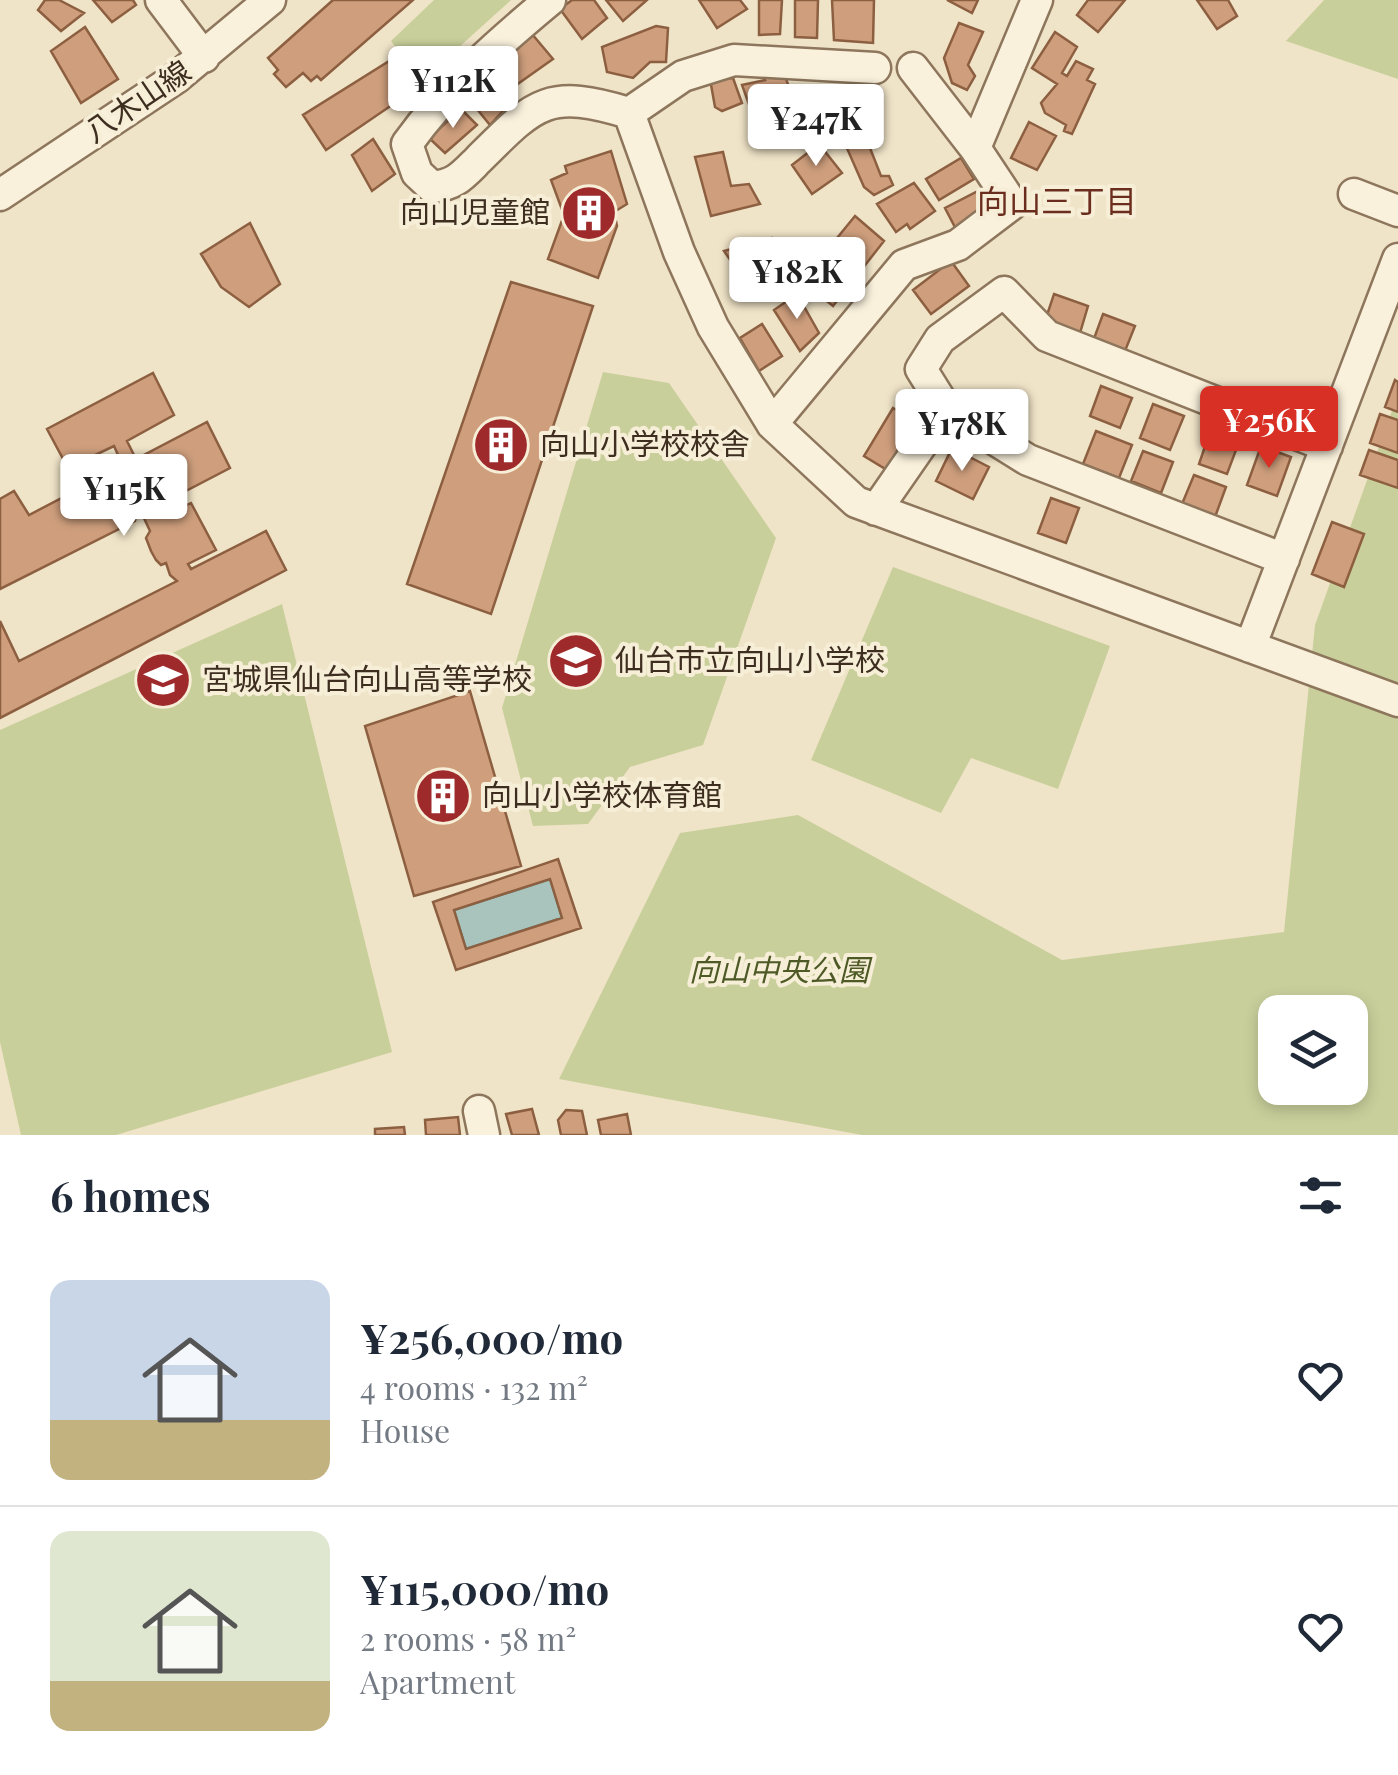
<!DOCTYPE html>
<html lang="en">
<head>
<meta charset="utf-8">
<style>
  :root { --surface:#fff; --page:#f2f2f3; --text:#1f2937; --muted:#747a83; --line:#e0e1e3; --accent:#d93025 }
  body { margin:0; font-family:"Playfair Display","Noto Sans JP",serif; background:var(--page); color:var(--text); height:100vh; display:flex; flex-direction:column; font-size:38px; white-space:nowrap }
  * { box-sizing:border-box; margin:0 }
  p { font-size:32px; color:var(--muted) }
  .icon { flex:none; width:55px; height:55px; fill:none; stroke:currentColor; stroke-width:2; stroke-linecap:round; stroke-linejoin:round }
  .map { position:relative; height:1135px; overflow:hidden }
  .panel { display:flex; flex-direction:column; background:var(--surface); flex:1 }
  .panel>* { flex:none }
  .fabs { position:absolute; left:1258px; top:995px; display:grid; gap:20px }
  .fabs a { display:grid; place-items:center; width:110px; height:110px; border-radius:20px; background:var(--surface); box-shadow:0 5px 15px #0003; font-size:50px }
  .price { position:absolute; translate:-50% -85px; padding:0 22px; border-radius:10px; background:#fff; color:#222; font-size:32px; line-height:65px; filter:drop-shadow(0 2px 5px #0008) }
  .price::after { content:''; position:absolute; left:50%; top:60px; width:30px; height:22px; margin-left:-15px; background:inherit; clip-path:polygon(0 0,100% 0,50% 100%) }
  .price.selected { background:var(--accent); color:#fff }
  ul { padding:0; list-style:none }
  li { display:flex; align-items:center; gap:30px; height:250px; padding:0 50px }
  li+li { border-top:2px solid var(--line) }
  li span { display:grid; place-items:center; flex:none; width:280px; height:200px; border-radius:20px; color:#555 }
  li>.icon { margin-inline-start:auto }
  span .icon { width:120px; height:120px; fill:#fffc; stroke-width:1 }
  li b { font-size:42px }
  h2 { display:flex; justify-content:space-between; align-items:center; height:120px; padding:0 50px; font-size:42px }
  .map>svg:first-child { display:block }
</style>
</head>
<body>
<div class="map">
<svg width="1398" height="1135" viewBox="0 0 1398 1135">
  <rect width="100%" height="100%" fill="#f0e4c8"/>
  <path fill="#c9cf9b" fill-rule="evenodd" d="M 434,0 L 511,0 L 427,76 L 414,72 L 391,41 Z
    M 1324,0 L 1398,0 L 1398,79 L 1286,41 Z
    M 603,372 L 669,383 L 776,538 L 703,745 L 630,767 L 588,824 L 533,826 L 502,708 Z
    M 1398,394 L 1398,1135 L 862,1135 L 559,1079 L 680,833 L 798,815 L 1062,960 L 1284,932 L 1315,625 ZM 1275,1012 L 1350,1012 L 1350,1088 L 1275,1088 Z
    M 893,567 L 1110,646 L 1058,789 L 971,758 L 941,813 L 811,760 Z
    M 282,604 L 392,1052 L 116,1135 L 21,1135 L 0,1042 L 0,730 Z"/>
  <path fill="#a9c4bc" stroke="#6f938a" stroke-width="2.5" d="M 550,879 L 562,918 L 466,949 L 454,910 Z"/>
  <path fill="#cf9f7d" stroke="#8d5f41" stroke-width="2.5" fill-rule="evenodd" d="M 45,0 L 59,0 L 84,13 L 61,31 L 38,10 Z
    M 93,0 L 133,0 L 136,5 L 112,22 Z
    M 333,0 L 413,0 L 321,80 L 317,76 L 311,81 L 303,73 L 286,87 L 274,74 L 278,70 L 268,58 Z
    M 572,0 L 594,0 L 607,18 L 582,39 L 560,9 Z
    M 606,0 L 647,0 L 623,21 Z
    M 699,0 L 740,0 L 747,9 L 717,28 Z
    M 759,0 L 782,0 L 780,34 L 759,35 Z
    M 795,0 L 818,0 L 817,38 L 795,37 Z
    M 832,0 L 874,0 L 873,43 L 834,40 Z
    M 947,0 L 978,0 L 972,13 Z
    M 1088,0 L 1125,0 L 1098,32 L 1077,15 Z
    M 1197,0 L 1228,0 L 1237,16 L 1217,29 Z
    M 959,23 L 983,32 L 968,65 L 975,76 L 967,90 L 952,83 L 944,58 Z
    M 656,26 L 668,28 L 666,62 L 650,62 L 633,78 L 607,72 L 602,47 Z
    M 85,27 L 118,79 L 81,103 L 51,51 Z
    M 1055,32 L 1077,47 L 1062,73 L 1067,76 L 1076,61 L 1093,69 L 1087,80 L 1095,84 L 1072,134 L 1064,131 L 1066,125 L 1045,113 L 1041,103 L 1057,84 L 1032,68 Z
    M 532,34 L 553,59 L 512,88 L 493,64 Z
    M 394,58 L 414,90 L 326,150 L 303,115 Z
    M 783,70 L 792,96 L 751,110 L 742,85 L 765,80 L 763,76 Z
    M 485,74 L 510,103 L 490,125 L 464,93 Z
    M 733,78 L 742,103 L 722,111 L 715,107 L 710,79 Z
    M 874,89 L 880,105 L 878,139 L 868,143 L 881,176 L 889,176 L 893,185 L 874,195 L 864,187 L 846,146 L 839,146 L 830,104 L 838,102 L 837,90 Z
    M 800,99 L 812,119 L 792,132 L 780,108 Z
    M 461,109 L 477,125 L 445,153 L 429,138 Z
    M 1029,122 L 1056,136 L 1037,170 L 1011,158 Z
    M 373,139 L 395,174 L 372,191 L 352,155 Z
    M 819,144 L 842,173 L 812,194 L 792,165 Z
    M 611,151 L 627,204 L 614,212 L 617,226 L 598,278 L 548,259 L 564,215 L 551,180 L 567,173 L 565,166 Z
    M 723,152 L 731,186 L 749,184 L 760,204 L 711,216 L 695,157 Z
    M 961,158 L 974,179 L 939,200 L 926,179 Z
    M 914,183 L 935,211 L 910,229 L 907,224 L 896,232 L 877,204 Z
    M 980,190 L 993,214 L 958,233 L 945,208 Z
    M 855,216 L 884,241 L 833,306 L 802,281 Z
    M 250,223 L 280,284 L 249,307 L 221,287 L 201,254 Z
    M 772,238 L 789,269 L 778,277 L 749,287 L 724,251 Z
    M 951,261 L 969,286 L 931,314 L 913,290 Z
    M 511,282 L 593,306 L 491,614 L 407,584 Z
    M 797,294 L 819,333 L 800,351 L 774,310 Z
    M 1054,294 L 1088,306 L 1080,333 L 1045,321 Z
    M 1103,314 L 1135,326 L 1123,356 L 1092,344 Z
    M 762,324 L 782,356 L 759,371 L 740,338 Z
    M 153,373 L 174,415 L 127,441 L 136,459 L 207,422 L 230,468 L 161,504 L 166,514 L 191,503 L 216,550 L 188,564 L 191,569 L 266,531 L 286,570 L 0,718 L 0,621 L 19,661 L 177,581 L 170,575 L 166,563 L 161,565 L 156,560 L 151,551 L 146,538 L 150,531 L 143,516 L 145,512 L 136,514 L 135,521 L 0,589 L 0,499 L 14,491 L 29,515 L 123,466 L 114,446 L 68,468 L 47,429 Z
    M 1395,380 L 1398,382 L 1398,412 L 1385,407 Z
    M 1101,386 L 1132,398 L 1120,428 L 1090,416 Z
    M 1153,404 L 1184,416 L 1170,450 L 1140,438 Z
    M 893,408 L 922,425 L 892,473 L 864,456 Z
    M 1380,414 L 1398,420 L 1398,453 L 1370,443 Z
    M 1213,423 L 1242,434 L 1227,474 L 1199,464 Z
    M 1096,431 L 1132,445 L 1119,478 L 1083,464 Z
    M 1261,446 L 1291,457 L 1277,496 L 1247,485 Z
    M 952,448 L 989,467 L 973,499 L 936,481 Z
    M 1369,450 L 1398,460 L 1398,488 L 1360,475 Z
    M 1143,451 L 1173,462 L 1161,493 L 1131,481 Z
    M 1194,475 L 1226,487 L 1215,517 L 1182,504 Z
    M 1051,498 L 1079,508 L 1066,543 L 1038,533 Z
    M 1332,522 L 1364,534 L 1344,587 L 1312,574 Z
    M 470,691 L 521,866 L 414,896 L 365,726 Z
    M 558,859 L 581,928 L 456,970 L 433,902 ZM 550,879 L 562,918 L 466,949 L 454,910 Z
    M 532,1109 L 539,1135 L 512,1135 L 506,1114 Z
    M 566,1110 L 582,1111 L 587,1135 L 561,1135 L 558,1120 Z
    M 627,1114 L 631,1135 L 601,1135 L 598,1120 Z
    M 458,1117 L 460,1135 L 426,1135 L 425,1120 Z
    M 404,1127 L 405,1135 L 375,1135 L 375,1129 Z"/>
  <g fill="none" stroke-linecap="round" stroke-linejoin="round">
    <g stroke="#8d765c" stroke-width="35">
      <path id="minor" d="M 161,0 L 204,57
        M 550,0 C 497,44 448,87 407,144 L 417,173 L 432,187 C 455,185 462,176 478,160 C 535,103 547,88 629,113
        M 629,113 L 679,252 L 713,327 L 772,424 L 856,502 L 1398,701
        M 629,113 L 683,76 L 734,60 L 875,68
        M 975,148 L 1037,0
        M 1354,194 L 1398,211
        M 0,195 L 176,78 L 270,0
        M 772,424 L 904,265 L 958,245 L 1012,204 L 975,148 L 913,68
        M 876,510 L 946,409
        M 1284,559 L 1028,460 L 946,409 L 921,369 L 940,339 L 1004,292 L 1047,336 L 1327,446
        M 1250,647 L 1398,259
        M 479,1111 L 484,1135"/>
    </g>
    <use href="#minor" stroke="#faf1dc" stroke-width="30"/>
  </g>
  <defs>
    <g id="building-disc" transform="scale(2.875)"><circle r="9.5" fill="#9e2a2b" stroke="#f7eed8"/><path d="M-4-6H4V6H1V3H-1V6H-4ZM-2.5-4.3h1.7v1.8h-1.7ZM.8-4.3h1.7v1.8H.8ZM-2.5-1h1.7V.8h-1.7ZM.8-1h1.7V.8H.8Z" fill="#fff"/></g>
    <g id="school-disc" transform="scale(2.875)"><circle r="9.5" fill="#9e2a2b" stroke="#f7eed8"/><path d="M0-5L7-2L0 1L-7-2ZM-4 1L0 2.5L4 1V4Q0 6-4 4Z" fill="#fff"/></g>
  </defs>
  <g fill-rule="evenodd">
    <use href="#building-disc" x="589" y="213"/>
    <use href="#building-disc" x="501" y="445"/>
    <use href="#school-disc" x="576" y="661"/>
    <use href="#school-disc" x="163" y="680"/>
    <use href="#building-disc" x="443" y="796"/>
  </g>
  <g text-anchor="middle" stroke-width="8" stroke-linejoin="round" paint-order="stroke">
    <g font-size="30" fill="#3d2e20" stroke="#f7eed8">
      <text transform="translate(138 102) rotate(-34)" y="10">八木山線</text>
    </g>
    <g font-size="30" fill="#3d2e20" stroke="#f7eed8" text-anchor="start">
      <text x="550" y="223" text-anchor="end">向山児童館</text>
      <text x="540" y="455">向山小学校校舎</text>
      <text x="615" y="671">仙台市立向山小学校</text>
      <text x="202" y="690">宮城県仙台向山高等学校</text>
      <text x="482" y="806">向山小学校体育館</text>
    </g>
    <g font-size="30" font-style="italic" fill="#4d5a26" stroke="#f7eed8">
      <text x="779" y="981">向山中央公園</text>
    </g>
    <g font-size="32" fill="#6b2e1e" stroke="#f7eed8">
      <text x="1057" y="213">向山三丁目</text>
    </g>
  </g>
</svg>
<div class="fabs">
<a><svg class="icon" aria-label="layers" viewBox="0 0 24 24"><path d="M12 4l9 5-9 5-9-5zM3 14l9 5 9-5"/></svg></a>
</div>
<b class="price" style="left:453px;top:131px">¥112K</b>
<b class="price" style="left:816px;top:169px">¥247K</b>
<b class="price" style="left:797px;top:322px">¥182K</b>
<b class="price selected" style="left:1269px;top:471px">¥256K</b>
<b class="price" style="left:962px;top:474px">¥178K</b>
<b class="price" style="left:124px;top:539px">¥115K</b>
</div>
<section class="panel">
<h2>6 homes<svg class="icon" aria-label="filters" viewBox="0 0 24 24"><path d="M4 7h16M4 17h16"/><circle cx="9" cy="7" r="2"/><circle cx="15" cy="17" r="2"/></svg></h2>
<ul>
<li><span style="background:linear-gradient(#c9d6e8 70%,#c2b280 0)"><svg class="icon" aria-label="home" viewBox="0 0 24 24"><path d="M3 11l9-7 9 7M6 9v11h12V9"/></svg></span><div><b>¥256,000/mo</b><p>4 rooms · 132 m²</p><p>House</p></div><svg class="icon" aria-label="heart" viewBox="0 0 24 24"><path d="M12 20l-8-8c-3-5 5-10 8-4 3-6 11-1 8 4z"/></svg></li>
<li><span style="background:linear-gradient(#dfe7d0 75%,#c2b280 0)"><svg class="icon" aria-label="home" viewBox="0 0 24 24"><path d="M3 11l9-7 9 7M6 9v11h12V9"/></svg></span><div><b>¥115,000/mo</b><p>2 rooms · 58 m²</p><p>Apartment</p></div><svg class="icon" aria-label="heart" viewBox="0 0 24 24"><path d="M12 20l-8-8c-3-5 5-10 8-4 3-6 11-1 8 4z"/></svg></li>
</ul>
</section>
</body>
</html>
